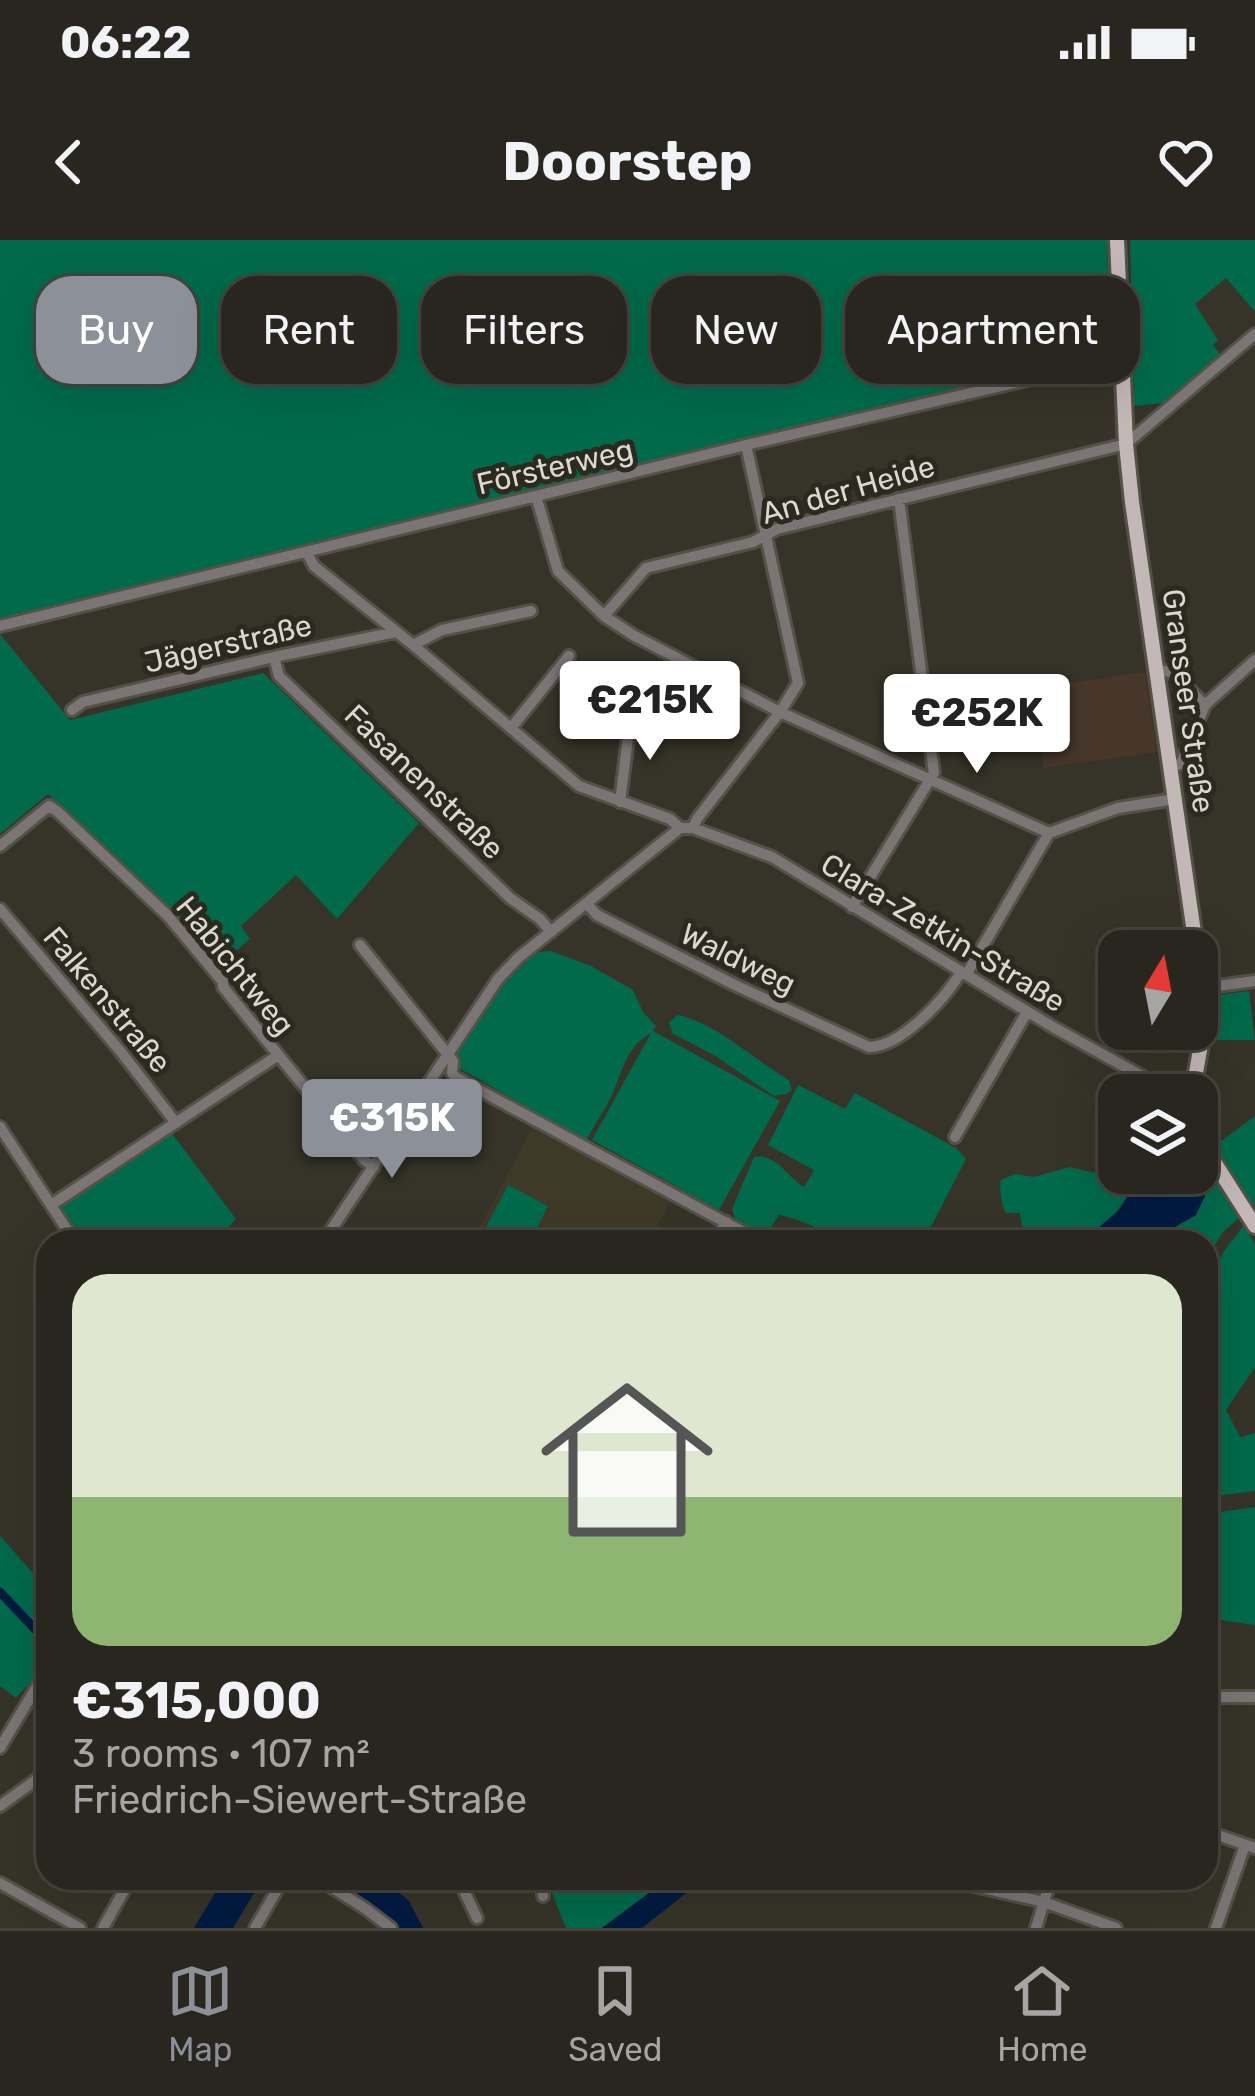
<!DOCTYPE html>
<html lang="en">
<head>
<meta charset="utf-8">
<style>
  :root { --surface:#28261e; --page:#302e27; --text:#f1f3f6; --muted:#a5a5a4; --line:#44433c; --accent:#8c9099 }
  body { margin:0; font-family:Rubik,sans-serif; background:var(--page); color:var(--text); height:100vh; display:flex; flex-direction:column; font-size:45px; white-space:nowrap }
  * { box-sizing:border-box; margin:0 }
  p { font-size:39px; color:var(--muted) }
  .icon { flex:none; width:66px; height:66px; fill:none; stroke:currentColor; stroke-width:2; stroke-linecap:round; stroke-linejoin:round }
  .map { position:relative; flex:1; overflow:hidden }
  .drawer { position:absolute; left:36px; top:990px; width:1182px; height:660px; display:flex; flex-direction:column; background:var(--surface); border-radius:36px; box-shadow:0 12px 48px #0002,0 0 0 3px var(--line) }
  .drawer>* { flex:none }
  .top-card { position:absolute; left:36px; top:36px; width:1185px; height:108px; display:flex; gap:24px }
  .needle { width:78px; rotate:10deg }
  .buttons { position:absolute; left:1098px; top:690px; display:grid; gap:24px }
  .buttons a { display:grid; place-items:center; width:120px; height:120px; border-radius:24px; background:var(--surface); box-shadow:0 12px 48px #0002,0 0 0 3px var(--line); font-size:60px }
  .price { position:absolute; translate:-50% -102px; padding:0 27px; border-radius:12px; background:#fff; color:#222; font-size:39px; line-height:78px; filter:drop-shadow(0 3px 6px #0008) }
  .price::after { content:''; position:absolute; left:50%; top:72px; width:36px; height:27px; margin-left:-18px; background:inherit; clip-path:polygon(0 0,100% 0,50% 100%) }
  .price.on { background:var(--accent); color:#fff }
  ul { padding:0; list-style:none }
  li { display:grid; align-content:center; gap:24px; height:636px; padding:0 36px }
  li span { display:grid; place-items:center; height:372px; border-radius:36px; color:#555 }
  li>.icon { margin-inline-start:auto }
  span .icon { width:216px; height:216px; fill:#fffc; stroke-width:1 }
  li b { font-size:51px }
  .tag { padding:0 42px; border-radius:36px; background:var(--surface); box-shadow:0 12px 48px #0002,0 0 0 3px var(--line); font-size:42px; line-height:108px }
  .tag.on { background:var(--accent); color:#fff }
  .status { display:flex; justify-content:space-between; align-items:center; height:84px; padding:0 60px; background:var(--surface); direction:ltr }
  .status svg { height:33px; fill:currentColor }
  header { display:flex; justify-content:space-between; align-items:center; height:156px; padding:0 36px; background:var(--surface); font-size:54px; font-weight:700 }
  .tabs { display:flex; justify-content:space-around; align-items:center; height:168px; border-top:3px solid var(--line); background:var(--surface); font-size:33px; color:var(--muted) }
  .tabs a { display:grid; justify-items:center; gap:6px }
  .tabs .on { color:var(--accent) }
  .map>svg:first-child { display:block }
</style>
</head>
<body>
<div class="status"><b>06:22</b><svg viewBox="0 0 49 12"><path d="M0 12V9h3v3zM5 12V6h3v6zM10 12V3h3v9zM15 12V0h3v12zM26 1h20v11H26zM47 4h2v5h-2z"/></svg></div>
<header><svg class="icon" aria-label="back" viewBox="0 0 24 24"><path d="M15 5l-7 7 7 7"/></svg>Doorstep<svg class="icon" aria-label="heart" viewBox="0 0 24 24"><path d="M12 20l-8-8c-3-5 5-10 8-4 3-6 11-1 8 4z"/></svg></header>
<div class="map">
<svg width="1255" height="1688" viewBox="0 0 1255 1688">
  <rect width="100%" height="100%" fill="#363328"/>
  <path fill="#47372b" d="M 1145,432 L 1157,512 L 1044,528 L 1034,448 Z"/>
  <path fill="#3f3928" d="M 533,885 L 671,960 L 649,1002 L 472,1002 Z"/>
  <path fill="#006a4b" d="M 0,0 L 1107,0 L 1110,114 L 0,381 Z
    M 1130,0 L 1255,0 L 1255,72 L 1226,38 L 1195,64 L 1218,100 L 1213,105 L 1220,114 L 1163,163 L 1134,166 Z
    M 0,394 L 70,480 L 263,433 L 419,583 L 337,679 L 296,635 L 241,686 L 250,699 L 216,728 L 168,675 L 48,554 L 0,594 Z
    M 551,711 L 591,726 L 633,750 L 643,772 L 656,786 L 653,791 L 780,861 L 719,970 L 592,900 L 651,793 C 622,808 621,842 606,867 C 599,878 592,889 586,901 L 459,828 L 455,814 L 503,743 L 537,712 Z
    M 1249,751 L 1255,800 L 1212,800 L 1219,775 L 1216,755 Z
    M 678,775 C 718,784 753,819 789,840 L 792,850 L 786,854 L 774,856 L 717,817 L 672,793 L 669,782 Z
    M 798,845 L 845,869 L 855,853 L 956,908 L 966,919 L 923,1002 L 832,1002 L 832,996 C 822,989 790,976 779,975 L 768,992 L 761,995 L 735,980 L 732,969 L 754,917 C 777,913 786,936 804,947 L 814,930 L 768,905 Z
    M 1255,876 L 1255,964 L 1253,966 L 1212,908 Z
    M 171,892 L 236,979 L 216,1002 L 80,1002 L 58,969 Z
    M 1203,918 L 1240,977 L 1223,992 L 1206,1019 L 1206,1002 L 1148,1002 L 1196,975 L 1201,931 L 1197,933 L 1197,924 Z
    M 1119,922 L 1119,933 L 1143,933 L 1108,984 L 1082,1002 L 1011,1002 L 1020,996 L 1024,999 L 1020,973 L 1006,973 C 1001,964 999,949 1001,940 L 1015,934 L 1034,937 L 1069,927 L 1100,934 Z
    M 508,945 L 548,966 L 530,1002 L 489,1002 L 480,998 Z
    M 1244,985 L 1255,1004 L 1255,1127 L 1226,1170 L 1240,1197 L 1255,1193 L 1255,1251 L 1206,1257 L 1206,1047 L 1224,1011 Z
    M 1255,1267 L 1255,1385 L 1206,1378 L 1206,1274 Z
    M 0,1296 L 48,1350 L 48,1417 L 42,1430 L 16,1458 L 0,1446 Z
    M 550,1638 L 669,1638 L 602,1688 L 566,1688 L 550,1648 Z"/>
  <path fill="#001b41" d="M 1202,931 L 1205,956 L 1196,975 L 1148,1002 L 1082,1002 L 1119,970 L 1143,933 L 1187,933 L 1182,940 Z
    M 224,1638 L 263,1638 L 233,1688 L 194,1688 Z
    M 338,1638 L 382,1638 L 409,1661 L 423,1688 L 397,1688 L 389,1679 Z
    M 669,1638 L 705,1638 L 642,1688 L 602,1688 Z"/>
  <g fill="none" stroke-linecap="round" stroke-linejoin="round">
    <path stroke="#001b41" stroke-width="9" d="M 0,1352 L 48,1403"/>
    <g stroke="#545147" stroke-width="16">
      <path id="minor" d="M 536,256 L 558,331 L 604,376 L 633,395 L 780,472 L 1049,593 L 1118,568 L 1175,559
        M 307,313 L 314,326 L 413,405 L 579,546 L 670,579 L 680,588 L 693,588 L 772,617 L 1053,787 L 1176,855
        M 604,376 L 646,328 L 753,302 L 777,289 L 1126,204 L 1255,94
        M 0,386 L 746,205 L 1122,118
        M 413,405 L 442,390 L 531,371
        M 274,417 L 279,436 L 510,658 L 540,679 L 551,692
        M 1156,429 L 1173,433 L 1205,465
        M 72,470 L 83,462 L 274,417 L 396,392
        M 511,488 L 569,416
        M 1170,526 L 1181,524 L 1205,465 L 1255,420
        M 620,562 L 631,473
        M 693,588 L 697,579 L 780,472 L 798,443 L 746,205
        M 0,606 L 49,566 L 58,572 L 168,676 L 223,742 L 223,747 L 364,920 L 374,927
        M 587,664 L 597,675 L 737,746 L 869,807 C 901,807 945,759 961,732
        M 852,667 L 934,533 L 899,259
        M 0,669 L 121,812 L 176,883
        M 360,705 L 453,821 L 452,833 L 455,837 L 762,1002
        M 966,735 L 1049,593
        M 1203,748 L 1255,741
        M 0,887 L 75,1002
        M 955,897 L 1027,772
        M 51,965 L 277,816
        M 323,1002 L 498,739 L 518,718 L 680,588
        M 715,1002 L 726,982
        M 1206,1457 L 1255,1457
        M 0,1508 L 48,1428
        M 0,1566 L 48,1531
        M 1206,1591 L 1255,1608
        M 317,1638 L 366,1669 L 391,1688
        M 458,1638 L 477,1678
        M 542,1638 L 543,1656
        M 939,1638 L 1044,1662 L 1116,1688
        M 0,1643 L 80,1688
        M 103,1688 L 131,1638
        M 255,1688 L 284,1638
        M 1036,1688 L 1051,1638
        M 1216,1688 L 1245,1605"/>
    </g>
    <g stroke="#545147" stroke-width="20">
      <path id="major" d="M 1117,0 L 1126,204 L 1132,262 L 1206,776 L 1192,855
        M 1197,895 L 1255,986"/>
    </g>
    <use href="#minor" stroke="#7c7576" stroke-width="10"/>
    <use href="#major" stroke="#c4b7b8" stroke-width="14"/>
  </g>
  <g text-anchor="middle" stroke-width="10" stroke-linejoin="round" paint-order="stroke">
    <g font-size="30" fill="#dbd8d2" stroke="#2c291f">
      <text transform="translate(555 227) rotate(-13)" y="10">Försterweg</text>
      <text transform="translate(848 250) rotate(-16)" y="10">An der Heide</text>
      <text transform="translate(228 404) rotate(-13)" y="10">Jägerstraße</text>
      <text transform="translate(1188 461) rotate(82)" y="10">Granseer Straße</text>
      <text transform="translate(424 542) rotate(44)" y="10">Fasanenstraße</text>
      <text transform="translate(943 693) rotate(31)" y="10">Clara-Zetkin-Straße</text>
      <text transform="translate(738 719) rotate(26)" y="10">Waldweg</text>
      <text transform="translate(235 726) rotate(51)" y="10">Habichtweg</text>
      <text transform="translate(107 760) rotate(50)" y="10">Falkenstraße</text>
    </g>
  </g>
</svg>
<div class="buttons">
<a><svg class="needle" viewBox="-14 -14 28 28"><path d="M0-13l5 13h-10z" fill="#e53935"/><path d="M0 13l5-13h-10z" fill="#a5a5a4"/></svg></a>
<a><svg class="icon" aria-label="layers" viewBox="0 0 24 24"><path d="M12 4l9 5-9 5-9-5zM3 14l9 5 9-5"/></svg></a>
</div>
<b class="price" style="left:650px;top:523px">€215K</b>
<b class="price" style="left:977px;top:536px">€252K</b>
<b class="price on" style="left:392px;top:941px">€315K</b>
<div class="top-card">
<a class="tag on">Buy</a>
<a class="tag">Rent</a>
<a class="tag">Filters</a>
<a class="tag">New</a>
<a class="tag">Apartment</a>
</div>
<section class="drawer">
<ul>
<li><span style="background:linear-gradient(#dfe7d0 60%,#8fb573 0)"><svg class="icon" aria-label="home" viewBox="0 0 24 24"><path d="M3 11l9-7 9 7M6 9v11h12V9"/></svg></span><div><b>€315,000</b><p>3 rooms · 107 m²</p><p>Friedrich-Siewert-Straße</p></div></li>
</ul>
</section>
</div>
<nav class="tabs">
<a class="on"><svg class="icon" aria-label="map" viewBox="0 0 24 24"><path d="M3 6l6-2 6 2 6-2v14l-6 2-6-2-6 2zM9 4v14M15 6v14"/></svg>Map</a>
<a><svg class="icon" aria-label="saved" viewBox="0 0 24 24"><path d="M7 4h10v16l-5-4-5 4z"/></svg>Saved</a>
<a><svg class="icon" aria-label="home" viewBox="0 0 24 24"><path d="M3 11l9-7 9 7M6 9v11h12V9"/></svg>Home</a>
</nav>
</body>
</html>
